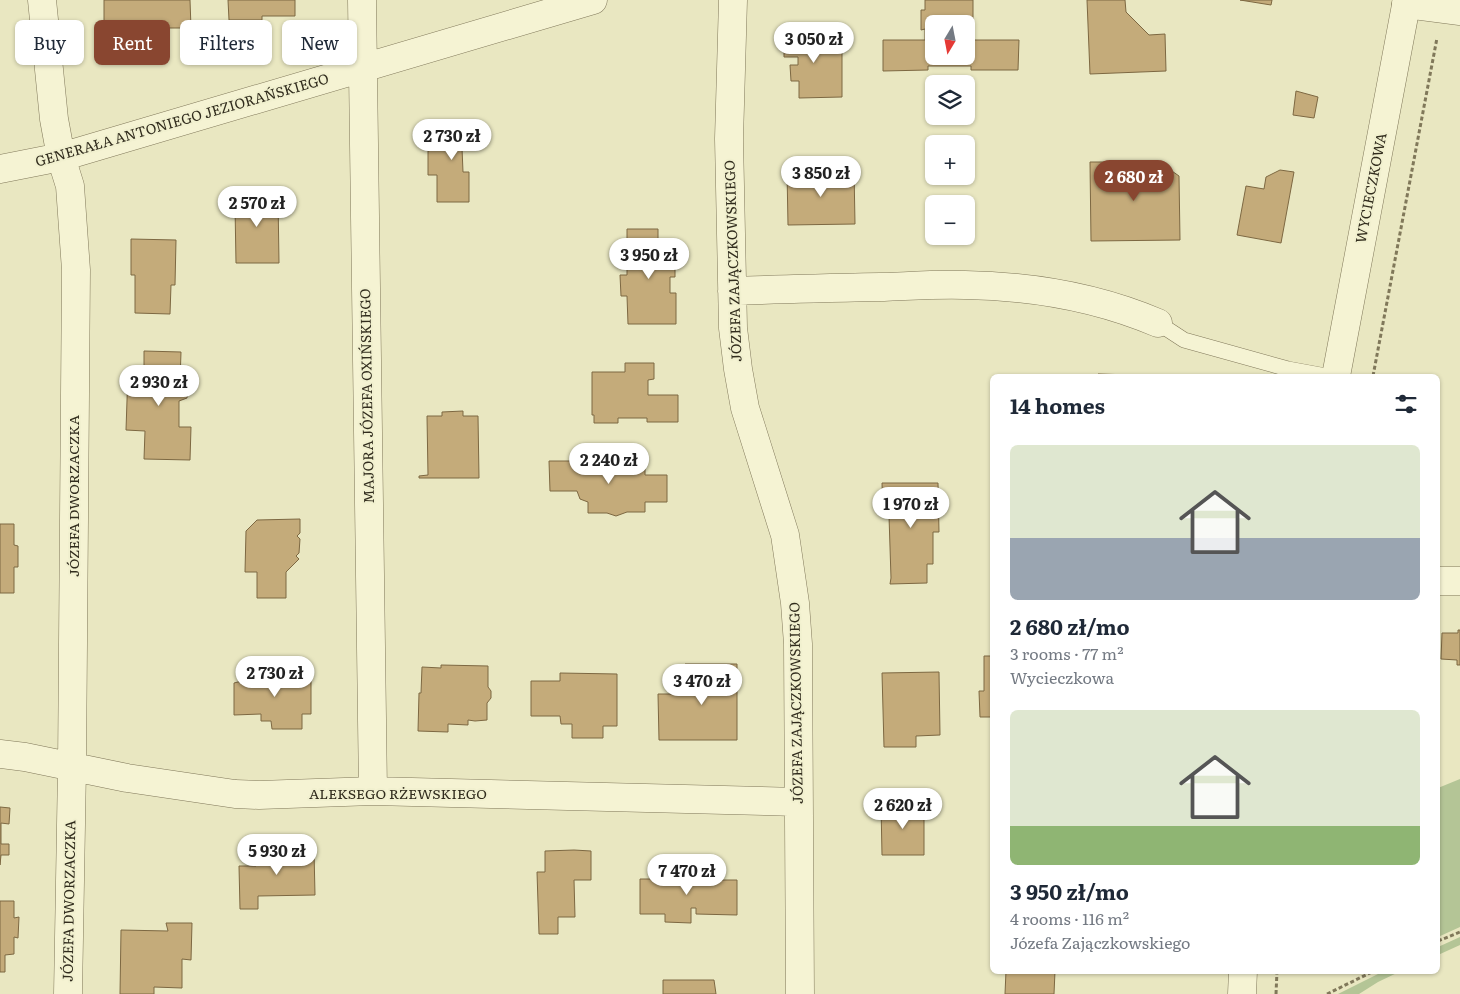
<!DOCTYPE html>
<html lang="en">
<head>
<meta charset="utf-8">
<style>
  :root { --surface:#fff; --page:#f2f2f3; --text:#1f2937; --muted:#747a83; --accent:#894630 }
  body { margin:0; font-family:Literata,serif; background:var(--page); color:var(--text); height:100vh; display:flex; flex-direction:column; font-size:19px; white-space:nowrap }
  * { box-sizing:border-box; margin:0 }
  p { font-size:16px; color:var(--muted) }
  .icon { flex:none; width:28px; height:28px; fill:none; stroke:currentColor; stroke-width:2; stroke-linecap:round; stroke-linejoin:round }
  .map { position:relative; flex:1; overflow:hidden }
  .panel { position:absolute; left:990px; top:374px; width:450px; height:600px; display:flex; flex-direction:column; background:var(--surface); border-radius:8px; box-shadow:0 1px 4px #0004 }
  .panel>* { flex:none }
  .banner { position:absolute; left:15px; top:20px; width:475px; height:45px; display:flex; gap:10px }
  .needle { width:32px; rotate:190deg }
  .fabs { position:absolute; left:925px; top:15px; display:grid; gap:10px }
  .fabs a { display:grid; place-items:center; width:50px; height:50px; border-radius:8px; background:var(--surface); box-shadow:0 1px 4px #0004; font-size:25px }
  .price { position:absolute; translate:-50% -42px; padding:0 11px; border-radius:18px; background:#fff; color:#222; font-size:16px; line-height:32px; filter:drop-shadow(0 1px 2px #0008) }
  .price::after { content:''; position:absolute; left:50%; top:30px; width:15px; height:11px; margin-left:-8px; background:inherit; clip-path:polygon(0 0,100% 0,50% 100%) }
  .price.current { background:var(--accent); color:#fff }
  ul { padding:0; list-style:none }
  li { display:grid; align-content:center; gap:10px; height:265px; padding:0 20px }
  li span { display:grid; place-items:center; height:155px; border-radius:8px; color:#555 }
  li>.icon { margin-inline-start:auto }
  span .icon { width:90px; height:90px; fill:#fffc; stroke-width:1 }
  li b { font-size:21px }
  h2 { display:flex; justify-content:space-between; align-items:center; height:60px; padding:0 20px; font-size:21px }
  .chip { padding:0 18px; border-radius:8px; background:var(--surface); box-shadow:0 1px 4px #0004; font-size:18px; line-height:45px }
  .chip.current { background:var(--accent); color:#fff }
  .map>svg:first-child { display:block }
</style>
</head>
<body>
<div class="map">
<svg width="1460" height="994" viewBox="0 0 1460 994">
  <rect width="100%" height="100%" fill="#e9e7c1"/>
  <path fill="#b4c596" d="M 1460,779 L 1460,927 L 1438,937 L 1438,788 Z
    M 1460,937 L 1460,945 L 1438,955 L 1438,947 Z
    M 1384,971 L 1401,971 L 1378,982 L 1359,994 L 1338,994 Z"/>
  <path fill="#c4ab7a" stroke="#7d6842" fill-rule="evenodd" d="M 104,0 L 190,0 L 191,28 L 143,28 L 143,36 L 122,36 L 121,28 L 104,29 Z
    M 228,0 L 295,0 L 295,16 L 262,16 L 262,20 L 229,20 Z
    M 925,0 L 973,0 L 973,40 L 1019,40 L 1018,70 L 971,70 L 971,66 L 928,66 L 928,70 L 883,71 L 883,40 L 925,40 L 925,29 L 921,30 L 921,10 L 925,10 ZM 934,24 L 966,24 L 966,56 L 934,56 Z
    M 1087,0 L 1125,0 L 1126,12 L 1149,35 L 1165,34 L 1166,71 L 1090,74 Z
    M 1240,0 L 1272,0 L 1271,5 Z
    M 813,27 L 813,42 L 842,41 L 842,97 L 799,98 L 799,81 L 791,81 L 790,65 L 798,65 L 798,57 L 784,57 L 784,28 Z
    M 1296,91 L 1318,97 L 1314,118 L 1293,115 Z
    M 459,124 L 478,124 L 478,148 L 462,148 L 463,172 L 469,172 L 469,202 L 437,202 L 437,175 L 428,175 L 428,151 L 432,150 L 432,129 L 459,128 Z
    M 1090,162 L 1159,162 L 1179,176 L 1180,240 L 1091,241 Z
    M 854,170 L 855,224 L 788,225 L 787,171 Z
    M 1280,170 L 1294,172 L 1281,243 L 1237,235 L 1246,186 L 1264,189 L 1266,177 Z
    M 242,192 L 273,192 L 278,198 L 279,263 L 236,263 L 235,206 L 236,198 Z
    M 627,229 L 658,229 L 658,250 L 675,250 L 675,277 L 670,277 L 670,293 L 676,293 L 676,324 L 628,324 L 627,296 L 621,296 L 620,275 L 627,275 Z
    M 131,239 L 176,240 L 175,285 L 171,285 L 170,314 L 135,313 L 135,275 L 131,275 Z
    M 144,351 L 181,352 L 180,381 L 188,384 L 187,398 L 179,401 L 179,427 L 191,427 L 190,460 L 144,459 L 145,431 L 126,430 L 128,371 L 144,372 Z
    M 625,363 L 654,363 L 654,379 L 648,380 L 648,395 L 678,395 L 678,422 L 647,422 L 647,418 L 618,418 L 618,423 L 594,423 L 594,415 L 592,415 L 592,372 L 625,372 Z
    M 1098,374 L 1132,375 L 1132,376 L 1098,376 Z
    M 463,411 L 463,416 L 478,416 L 479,478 L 419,478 L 419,476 L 428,475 L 427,416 L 442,416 L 442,412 Z
    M 609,459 L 635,459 L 641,461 L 645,469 L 645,475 L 667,475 L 667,502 L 645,502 L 645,512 L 627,512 L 616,516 L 607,513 L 588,513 L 588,502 L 580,499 L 577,491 L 550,491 L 549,461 L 589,461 L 596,465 L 609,465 Z
    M 882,483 L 938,483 L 939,532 L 933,532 L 933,564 L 927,564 L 927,583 L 890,584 L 891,578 L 889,516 L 883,516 Z
    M 300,519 L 300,533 L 297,536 L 300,539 L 299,553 L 296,556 L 299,559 L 286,572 L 286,598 L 257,598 L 257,572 L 245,572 L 246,531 L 257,520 Z
    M 0,524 L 14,524 L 14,545 L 18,546 L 18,567 L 14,567 L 14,593 L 0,593 Z
    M 1458,630 L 1460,630 L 1460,665 L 1457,665 L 1457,660 L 1441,659 L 1442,633 L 1458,633 Z
    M 984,656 L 992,656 L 992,717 L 980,717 L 979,691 L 984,691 Z
    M 685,664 L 737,664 L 737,740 L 659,740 L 658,694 L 686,694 Z
    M 441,665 L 488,666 L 488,687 L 491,691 L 491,698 L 487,703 L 487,720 L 475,721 L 468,720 L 468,725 L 448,724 L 448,732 L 418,731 L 419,693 L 421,693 L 422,667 L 441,668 Z
    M 260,668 L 289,668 L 288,676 L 311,676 L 311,714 L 302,714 L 302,729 L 272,729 L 271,721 L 261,721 L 261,714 L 234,715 L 234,683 L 261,676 Z
    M 939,672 L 940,735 L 916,736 L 916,747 L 884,747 L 882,673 Z
    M 560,673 L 617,674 L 617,726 L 603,726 L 603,738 L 572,738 L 572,724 L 561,724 L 560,716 L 531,716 L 531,681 L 560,681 Z
    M 881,805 L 924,805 L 924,855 L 882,855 Z
    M 0,807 L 10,808 L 9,824 L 1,823 L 1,844 L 9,844 L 9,855 L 1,855 L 0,865 Z
    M 290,847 L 290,852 L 314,851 L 315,895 L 258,896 L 258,909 L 240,909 L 239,866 L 256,866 L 255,858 L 265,858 L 265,848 Z
    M 574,850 L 591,851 L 591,880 L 574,880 L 575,917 L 558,917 L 558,934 L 539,934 L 537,872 L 545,872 L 545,851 Z
    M 655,871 L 695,872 L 694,880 L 737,880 L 737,915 L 696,914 L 696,908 L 691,908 L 691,923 L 665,922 L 665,914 L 640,914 L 640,879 L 654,879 Z
    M 0,901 L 14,901 L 14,918 L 19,917 L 18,938 L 14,937 L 14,954 L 5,955 L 5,972 L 0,972 Z
    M 166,923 L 192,923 L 191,960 L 182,959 L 182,988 L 154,987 L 154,994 L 120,994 L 121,930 L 168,931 Z
    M 1006,971 L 1055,971 L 1054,994 L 1005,994 Z
    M 663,980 L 714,980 L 716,994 L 663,994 Z"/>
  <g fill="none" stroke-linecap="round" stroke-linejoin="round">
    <g stroke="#80785a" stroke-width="16">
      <path id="service" d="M 1158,323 L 1184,340 L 1288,369 L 1326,376"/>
    </g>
    <g stroke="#80785a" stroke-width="29">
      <path id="minor" d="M 42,0 L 54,119 L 61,157 L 70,186 L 76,270 L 72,768 L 68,994
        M 362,0 L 373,791
        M 733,0 L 729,139 L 733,328 L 738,369 L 745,408 L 785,535 L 795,603 L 798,644 L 800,994
        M 1406,4 L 1460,11
        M 0,169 L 61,157 L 593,0
        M 732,291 C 783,289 834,288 884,287 C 911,286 938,284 965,285 C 1031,286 1097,297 1158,323
        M 1438,581 L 1460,581
        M 0,754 L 25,757 L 127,778 L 235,794 L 259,795 L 373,791 L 798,802"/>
    </g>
    <g stroke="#80785a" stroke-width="29">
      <path id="tertiary" d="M 1336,376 L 1407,0
        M 1242,994 L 1243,971"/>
    </g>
    <path stroke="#80785a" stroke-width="3" stroke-dasharray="4 2.5" stroke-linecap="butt" d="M 1373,376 L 1437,38
      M 1438,941 L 1460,932
      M 1276,994 L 1277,971
      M 1327,994 L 1374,971"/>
    <use href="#service" stroke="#f5f3d3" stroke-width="15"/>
    <use href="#minor" stroke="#f5f3d3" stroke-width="28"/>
    <use href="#tertiary" stroke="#f5f3d3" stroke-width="28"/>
  </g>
  <g text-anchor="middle" stroke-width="4" stroke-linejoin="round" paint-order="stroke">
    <g font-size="14" fill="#312c1d" stroke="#f1f0cf">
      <text transform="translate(182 120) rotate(-16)" y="5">GENERAŁA ANTONIEGO JEZIORAŃSKIEGO</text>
      <text transform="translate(1371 188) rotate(-79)" y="5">WYCIECZKOWA</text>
      <text transform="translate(733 261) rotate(-92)" y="5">JÓZEFA ZAJĄCZKOWSKIEGO</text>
      <text transform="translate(367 396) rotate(-91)" y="5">MAJORA JÓZEFA OXIŃSKIEGO</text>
      <text transform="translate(74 496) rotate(-90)" y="5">JÓZEFA DWORZACZKA</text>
      <text transform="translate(796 703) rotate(-91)" y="5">JÓZEFA ZAJĄCZKOWSKIEGO</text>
      <text x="398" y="799">ALEKSEGO RŻEWSKIEGO</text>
      <text transform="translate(69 901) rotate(-89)" y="5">JÓZEFA DWORZACZKA</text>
    </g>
  </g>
</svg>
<div class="fabs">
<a><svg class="needle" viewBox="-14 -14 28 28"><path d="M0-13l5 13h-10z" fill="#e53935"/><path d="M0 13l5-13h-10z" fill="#747a83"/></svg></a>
<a><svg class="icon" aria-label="layers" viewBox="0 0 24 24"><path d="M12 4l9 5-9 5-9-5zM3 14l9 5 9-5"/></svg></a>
<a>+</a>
<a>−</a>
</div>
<b class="price" style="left:814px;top:64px">3 050 zł</b>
<b class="price" style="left:452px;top:161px">2 730 zł</b>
<b class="price" style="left:821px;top:198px">3 850 zł</b>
<b class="price current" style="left:1134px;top:202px">2 680 zł</b>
<b class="price" style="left:257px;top:228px">2 570 zł</b>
<b class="price" style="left:649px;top:280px">3 950 zł</b>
<b class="price" style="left:159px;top:407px">2 930 zł</b>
<b class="price" style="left:609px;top:485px">2 240 zł</b>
<b class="price" style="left:911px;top:529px">1 970 zł</b>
<b class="price" style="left:275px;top:698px">2 730 zł</b>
<b class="price" style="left:702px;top:706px">3 470 zł</b>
<b class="price" style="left:903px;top:830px">2 620 zł</b>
<b class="price" style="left:277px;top:876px">5 930 zł</b>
<b class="price" style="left:687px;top:896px">7 470 zł</b>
<div class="banner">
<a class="chip">Buy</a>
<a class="chip current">Rent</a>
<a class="chip">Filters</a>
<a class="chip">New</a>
</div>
<section class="panel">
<h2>14 homes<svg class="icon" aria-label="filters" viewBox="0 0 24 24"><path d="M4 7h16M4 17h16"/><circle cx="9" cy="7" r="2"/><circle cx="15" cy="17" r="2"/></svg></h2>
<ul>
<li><span style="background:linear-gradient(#dfe7d0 60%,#9aa5b1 0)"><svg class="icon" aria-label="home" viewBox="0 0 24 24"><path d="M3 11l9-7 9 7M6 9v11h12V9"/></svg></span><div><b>2 680 zł/mo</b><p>3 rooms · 77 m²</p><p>Wycieczkowa</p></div></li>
<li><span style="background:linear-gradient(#dfe7d0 75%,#8fb573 0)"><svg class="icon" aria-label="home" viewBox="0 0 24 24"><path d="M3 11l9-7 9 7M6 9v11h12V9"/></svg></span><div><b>3 950 zł/mo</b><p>4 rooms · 116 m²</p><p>Józefa Zajączkowskiego</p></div></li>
</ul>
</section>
</div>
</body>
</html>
